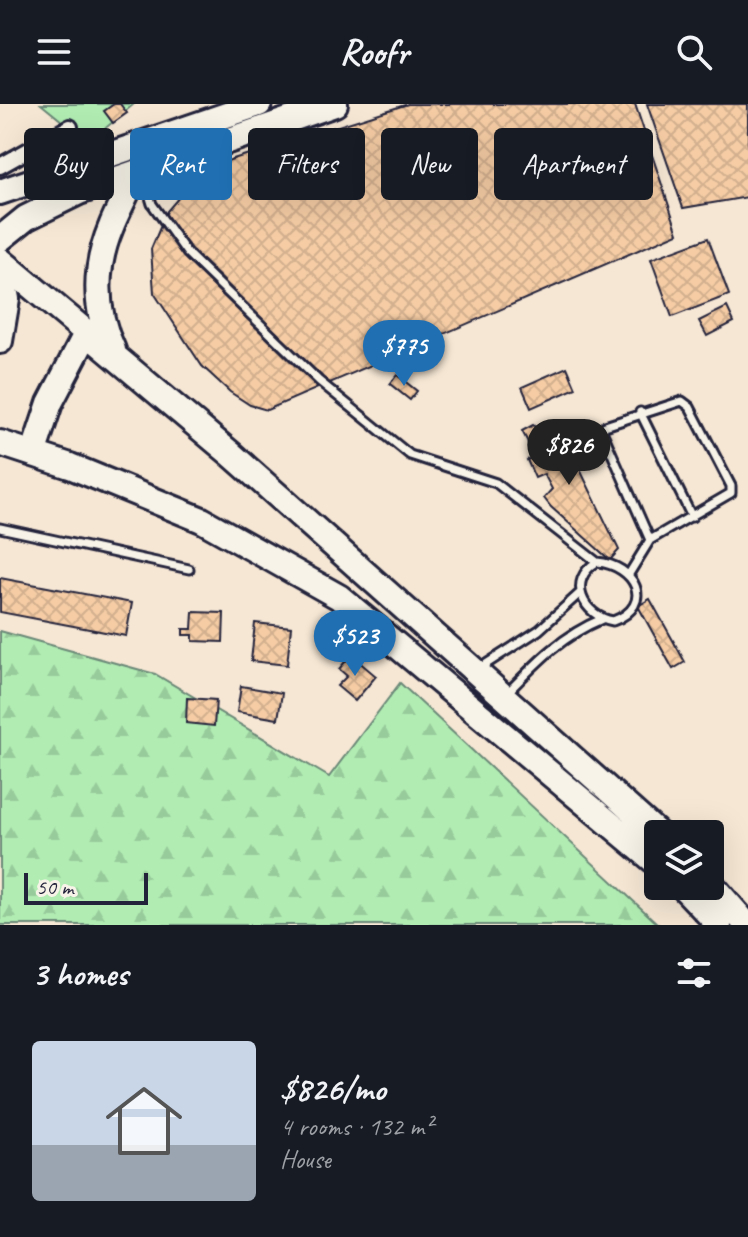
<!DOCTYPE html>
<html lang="en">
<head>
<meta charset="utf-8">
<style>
  :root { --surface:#171b24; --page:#20242c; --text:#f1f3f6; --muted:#9ea1a6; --accent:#1f6fb2 }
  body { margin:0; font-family:Caveat,sans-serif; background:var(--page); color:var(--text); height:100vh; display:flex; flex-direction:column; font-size:30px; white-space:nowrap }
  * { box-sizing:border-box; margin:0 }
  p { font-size:26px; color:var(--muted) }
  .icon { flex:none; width:44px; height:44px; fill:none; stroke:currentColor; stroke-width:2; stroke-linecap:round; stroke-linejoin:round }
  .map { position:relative; height:821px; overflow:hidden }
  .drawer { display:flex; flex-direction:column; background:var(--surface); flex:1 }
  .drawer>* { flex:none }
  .hud { position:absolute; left:24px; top:24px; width:700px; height:72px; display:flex; gap:16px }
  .controls { position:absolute; left:644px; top:716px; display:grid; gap:16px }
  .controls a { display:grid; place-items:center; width:80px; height:80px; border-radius:8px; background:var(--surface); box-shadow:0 8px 32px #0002; font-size:40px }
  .scale { position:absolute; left:24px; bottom:20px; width:124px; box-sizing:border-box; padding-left:8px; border:4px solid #22223b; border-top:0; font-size:22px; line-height:28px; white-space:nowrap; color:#22223b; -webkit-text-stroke:6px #f7f3e8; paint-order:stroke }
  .price { position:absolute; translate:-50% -68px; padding:0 18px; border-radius:28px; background:var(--accent); color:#fff; font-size:26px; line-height:52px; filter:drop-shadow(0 2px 4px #0008) }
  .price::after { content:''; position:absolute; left:50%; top:48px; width:24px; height:18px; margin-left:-12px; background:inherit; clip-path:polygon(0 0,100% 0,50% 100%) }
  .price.current { background:#222; color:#fff }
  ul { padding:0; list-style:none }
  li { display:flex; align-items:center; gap:24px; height:200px; padding:0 32px }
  li span { display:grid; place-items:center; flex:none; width:224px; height:160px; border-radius:8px; color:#555 }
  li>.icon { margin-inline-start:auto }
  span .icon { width:96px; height:96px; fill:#fffc; stroke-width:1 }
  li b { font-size:34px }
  h2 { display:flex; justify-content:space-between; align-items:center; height:96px; padding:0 32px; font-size:34px }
  .tag { padding:0 28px; border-radius:8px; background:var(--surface); box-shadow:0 8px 32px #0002; font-size:28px; line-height:72px }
  .tag.current { background:var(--accent); color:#fff }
  header { display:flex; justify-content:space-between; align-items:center; height:104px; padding:0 32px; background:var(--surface); font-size:36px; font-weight:700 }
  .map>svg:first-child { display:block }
</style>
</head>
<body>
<header><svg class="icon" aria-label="menu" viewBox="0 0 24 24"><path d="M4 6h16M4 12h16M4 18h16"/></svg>Roofr<svg class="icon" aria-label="search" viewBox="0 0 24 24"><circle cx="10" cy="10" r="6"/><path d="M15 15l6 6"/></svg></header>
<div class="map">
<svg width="748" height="821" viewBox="0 0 748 821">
  <defs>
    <pattern id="forest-firs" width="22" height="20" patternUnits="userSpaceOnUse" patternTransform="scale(2)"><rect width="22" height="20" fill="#b1edb3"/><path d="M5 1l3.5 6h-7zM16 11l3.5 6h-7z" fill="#98cb9b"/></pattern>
    <pattern id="building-cross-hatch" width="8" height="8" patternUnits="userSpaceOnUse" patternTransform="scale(2)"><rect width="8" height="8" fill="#f5cca4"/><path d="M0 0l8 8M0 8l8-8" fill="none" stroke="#d2af8e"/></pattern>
  </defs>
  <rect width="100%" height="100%" fill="#f6e7d4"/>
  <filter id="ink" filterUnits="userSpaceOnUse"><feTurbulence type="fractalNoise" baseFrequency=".0125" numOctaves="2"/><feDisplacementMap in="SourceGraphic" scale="16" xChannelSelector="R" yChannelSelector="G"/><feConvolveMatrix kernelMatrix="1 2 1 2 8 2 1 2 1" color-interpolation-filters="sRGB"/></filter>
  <g filter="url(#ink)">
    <path fill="#b1edb3" stroke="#6a8877" stroke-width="2" d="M 41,0 L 134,0 L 101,28 L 84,35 Z"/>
    <path fill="url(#forest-firs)" stroke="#6a8877" stroke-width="2" d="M 0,527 L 155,570 L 329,673 L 400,579 L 659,821 L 0,821 Z"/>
    <path fill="url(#building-cross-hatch)" stroke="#22223b" stroke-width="2" d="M 114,0 L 120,0 L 127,9 L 113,19 L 104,7 Z
      M 408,0 L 635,0 L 678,129 L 267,306 L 250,301 L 230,288 L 202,262 L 154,189 L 151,145 L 167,107 L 192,78 L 230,56 Z
      M 647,0 L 748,0 L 748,93 L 683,104 Z
      M 708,134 L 729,191 L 672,213 L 651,155 Z
      M 727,203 L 734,218 L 707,232 L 699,217 Z
      M 567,263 L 576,284 L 531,304 L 522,283 Z
      M 397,271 L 417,287 L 410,296 L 390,280 Z
      M 558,320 L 619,446 L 610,456 L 551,403 L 544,394 L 552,385 L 544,370 L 535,374 L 527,356 L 535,352 L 522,327 L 533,321 L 543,330 Z
      M 0,474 L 132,499 L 126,532 L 0,508 Z
      M 650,495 L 685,558 L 673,565 L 638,502 Z
      M 193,508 L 224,509 L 223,538 L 193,537 L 193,531 L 183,531 L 183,525 L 192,525 Z
      M 255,519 L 291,523 L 287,561 L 251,557 Z
      M 351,551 L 376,572 L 355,597 L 337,582 L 347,572 L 339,565 Z
      M 241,582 L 282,589 L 278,615 L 237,608 Z
      M 187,594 L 216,596 L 214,622 L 186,619 Z"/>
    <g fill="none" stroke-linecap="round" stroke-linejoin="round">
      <g stroke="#22223b" stroke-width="13">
        <path id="service" d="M 143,70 L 152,100 L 187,149 L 319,277 L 410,351 L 496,379 L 597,458 C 635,461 656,501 613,517 C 583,512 566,476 597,458
          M 640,308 L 692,413
          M 0,424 L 189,465
          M 629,470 L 650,436 L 731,389 L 731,382 L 690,303 L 682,297 L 605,322 L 602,327 L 650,436
          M 480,564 L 539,526 L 580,489
          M 508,588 C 537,558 563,531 602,515"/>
      </g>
      <g stroke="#22223b" stroke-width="20">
        <path id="minor" d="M 0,62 L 70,23"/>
      </g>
      <g stroke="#22223b" stroke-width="30">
        <path id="primary" d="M 0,88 L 259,0
          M 0,135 L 26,114 L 79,88 L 335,0"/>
      </g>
      <g stroke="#22223b" stroke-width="30">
        <path id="trunk" d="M 0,156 L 231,350 L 658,730
          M 0,159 L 7,195 L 0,237
          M 113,246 C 94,206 94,164 111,123 C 118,105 128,89 134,71
          M 0,339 L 70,362 L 202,416 L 339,493 L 658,760
          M 33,350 L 50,299 L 87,228
          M 710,779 L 747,821
          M 682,782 L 719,821"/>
      </g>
      <use href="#service" stroke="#f7f3e8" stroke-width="7"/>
      <use href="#minor" stroke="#f7f3e8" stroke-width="14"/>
      <use href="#primary" stroke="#f7f3e8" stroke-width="24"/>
      <use href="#trunk" stroke="#f7f3e8" stroke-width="24"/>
    </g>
  </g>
</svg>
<div class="controls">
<a><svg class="icon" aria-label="layers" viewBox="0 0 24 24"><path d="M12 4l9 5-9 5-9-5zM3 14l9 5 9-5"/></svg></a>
</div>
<div class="scale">50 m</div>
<b class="price" style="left:404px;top:284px">$775</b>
<b class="price current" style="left:569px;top:383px">$826</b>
<b class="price" style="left:355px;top:574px">$523</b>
<div class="hud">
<a class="tag">Buy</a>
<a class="tag current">Rent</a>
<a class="tag">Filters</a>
<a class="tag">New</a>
<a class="tag">Apartment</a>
</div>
</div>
<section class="drawer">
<h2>3 homes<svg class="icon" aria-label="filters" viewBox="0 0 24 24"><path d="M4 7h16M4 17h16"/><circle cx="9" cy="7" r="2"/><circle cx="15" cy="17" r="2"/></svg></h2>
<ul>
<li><span style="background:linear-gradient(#c9d6e8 65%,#9aa5b1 0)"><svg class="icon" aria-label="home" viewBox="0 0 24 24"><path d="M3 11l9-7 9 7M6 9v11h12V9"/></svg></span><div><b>$826/mo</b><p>4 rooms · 132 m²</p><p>House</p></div></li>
</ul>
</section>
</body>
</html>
